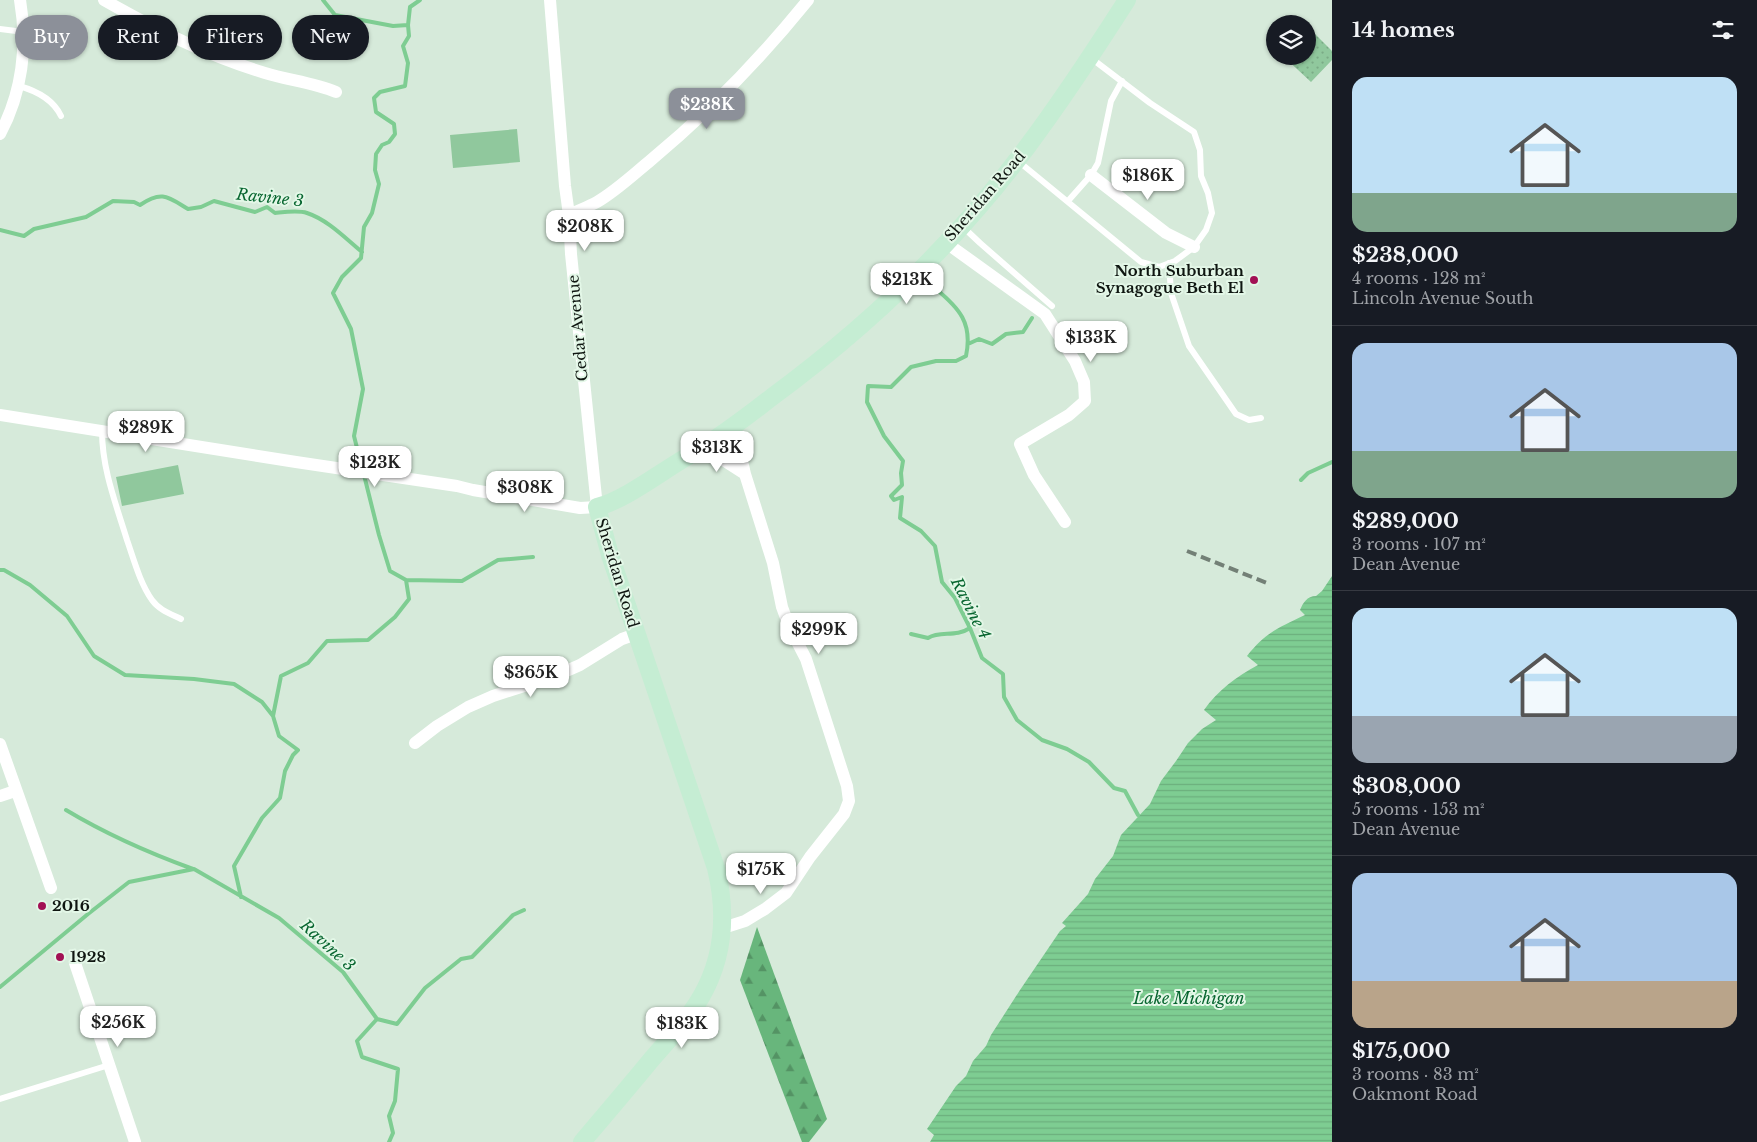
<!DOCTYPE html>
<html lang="en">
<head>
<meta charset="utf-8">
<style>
  :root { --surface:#171b24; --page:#242831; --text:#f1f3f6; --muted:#9ea1a6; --line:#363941; --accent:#8c9099 }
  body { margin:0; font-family:"Libre Baskerville",serif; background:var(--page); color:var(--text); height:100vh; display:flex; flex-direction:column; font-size:19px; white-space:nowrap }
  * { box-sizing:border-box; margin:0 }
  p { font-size:16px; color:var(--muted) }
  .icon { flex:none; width:28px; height:28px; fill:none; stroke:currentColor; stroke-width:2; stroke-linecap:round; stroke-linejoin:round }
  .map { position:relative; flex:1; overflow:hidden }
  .drawer { display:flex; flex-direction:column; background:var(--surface); width:425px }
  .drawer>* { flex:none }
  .banner { position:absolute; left:15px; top:15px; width:475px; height:45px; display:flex; gap:10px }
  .controls { position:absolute; left:1266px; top:15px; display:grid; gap:10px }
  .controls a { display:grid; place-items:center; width:50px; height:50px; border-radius:50%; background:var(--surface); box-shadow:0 1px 4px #0004; font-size:25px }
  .price { position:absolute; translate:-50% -42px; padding:0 11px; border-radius:10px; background:#fff; color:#222; font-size:16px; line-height:32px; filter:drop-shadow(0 1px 2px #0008) }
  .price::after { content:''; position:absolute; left:50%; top:30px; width:15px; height:11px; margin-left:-8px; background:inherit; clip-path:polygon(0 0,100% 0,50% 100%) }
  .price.active { background:var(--accent); color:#fff }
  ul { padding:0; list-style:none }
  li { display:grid; align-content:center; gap:10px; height:265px; padding:0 20px }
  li+li { border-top:1px solid var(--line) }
  li span { display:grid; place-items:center; height:155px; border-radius:15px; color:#555 }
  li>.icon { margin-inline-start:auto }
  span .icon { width:90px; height:90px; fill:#fffc; stroke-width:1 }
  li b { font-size:21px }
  h2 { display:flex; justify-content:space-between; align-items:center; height:60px; padding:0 20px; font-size:21px }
  .chip { padding:0 18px; border-radius:22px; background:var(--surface); box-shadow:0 1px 4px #0004; font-size:18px; line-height:45px }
  .chip.active { background:var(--accent); color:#fff }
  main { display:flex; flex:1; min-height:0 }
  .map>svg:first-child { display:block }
</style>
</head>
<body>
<main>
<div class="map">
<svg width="1332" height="1142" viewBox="0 0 1332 1142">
  <defs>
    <pattern id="forest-firs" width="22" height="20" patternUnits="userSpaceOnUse" patternTransform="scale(1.25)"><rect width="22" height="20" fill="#68b67c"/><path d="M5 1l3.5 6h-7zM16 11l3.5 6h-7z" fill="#549364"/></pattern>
    <pattern id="garden-dots" width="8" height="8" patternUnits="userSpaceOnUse" patternTransform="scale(1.25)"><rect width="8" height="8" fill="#90c89d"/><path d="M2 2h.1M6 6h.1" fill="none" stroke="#7bab86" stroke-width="1.8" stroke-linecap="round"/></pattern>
    <pattern id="water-rules" width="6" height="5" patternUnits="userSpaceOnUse" patternTransform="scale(1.25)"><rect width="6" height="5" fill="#7ecd92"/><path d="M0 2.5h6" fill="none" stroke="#6caf7d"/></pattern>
  </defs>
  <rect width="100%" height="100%" fill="#d6eada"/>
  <path fill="url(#forest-firs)" d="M 757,927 L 827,1119 L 809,1142 L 802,1142 L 740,980 Z"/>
  <path fill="#90c89d" d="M 517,129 L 520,162 L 453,168 L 450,135 Z
    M 178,465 L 184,494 L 122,506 L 116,477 Z"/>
  <path fill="url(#garden-dots)" d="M 1308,27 L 1332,51 L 1332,60 L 1311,82 L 1283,56 L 1308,56 Z"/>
  <path fill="url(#water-rules)" d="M 1332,576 L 1332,1142 L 930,1142 L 934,1135 L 927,1129 L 956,1086 L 966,1076 L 973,1061 L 986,1046 L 991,1035 L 1020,990 L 1060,931 L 1066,926 L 1062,923 L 1088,894 L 1095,879 L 1113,856 L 1121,835 L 1150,804 L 1161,781 L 1176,761 L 1188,743 L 1202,729 L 1216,720 L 1204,710 C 1218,690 1236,677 1258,665 L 1247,656 C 1266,632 1278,628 1305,615 L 1300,610 C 1303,603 1307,596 1316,596 L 1322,591 Z"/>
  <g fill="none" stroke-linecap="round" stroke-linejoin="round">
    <path stroke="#7ecd92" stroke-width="4" d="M 323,0 L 335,15 L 393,26 L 408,25 L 409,36 L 403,46 L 408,63 L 405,86 L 380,92 L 374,98 L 376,112 L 394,124 L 395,134 L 389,142 L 382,145 L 376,154 L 375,170 L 379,184 L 372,213 L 364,227 L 361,258 L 342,277 L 333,293 L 351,329 L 363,389 L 354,436 L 362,468
      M 408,25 L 410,7 L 420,0
      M 0,230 L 24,236 L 34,229 L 86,217 L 113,201 L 134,202 L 140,205 C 162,190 168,197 188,209 L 201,207 L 214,201 L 255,212 L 267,207 L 275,213 C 285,212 298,210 307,213 C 328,220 345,238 362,252
      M 936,289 C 959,308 973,323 966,356 L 956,361 L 936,361 L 911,367 L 891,387 L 868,386 L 867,402 L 884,436 L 903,461 L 901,473 L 902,485 L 891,496 L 894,500 L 902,497 L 900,518 L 921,531 L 935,546 L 942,582 L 955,598 L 970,628 L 982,658 L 1003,674 L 1004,697 L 1017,720 L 1042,740 L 1067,749 L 1089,762 L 1114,788 L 1125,791 L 1138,815
      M 968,344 L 979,339 L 992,344 L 1006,334 L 1023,332 L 1032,318
      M 1301,480 L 1308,473 L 1332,462
      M 0,570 L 4,570 L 30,585 L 67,616 L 94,656 L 125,675 L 194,679 L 234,684 L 262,702 L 273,716 L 279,736 L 298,750 L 293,755 L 285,771 L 280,798 L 262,818 L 234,866 L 241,897
      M 406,580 L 462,581 L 498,560 L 533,557
      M 911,634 L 928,638 C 941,630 955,638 970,628
      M 273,716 L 281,676 L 308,663 L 327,641 L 368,640 L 395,617 L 409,599 L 406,580 L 390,571 L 379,535 L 364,475
      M 66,810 C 106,834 149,853 193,869
      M 0,987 L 88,914 L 129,882 L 194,869 L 279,918 L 343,972 L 377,1019 L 357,1041 L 362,1057 L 398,1069 L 395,1101 L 389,1116 L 393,1133 L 389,1142
      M 377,1019 L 397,1024 L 425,988 L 461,959 L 472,957 L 513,915 L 524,910"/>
    <path stroke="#fff" stroke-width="6" d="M 0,29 L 24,32
      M 19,86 C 37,91 53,99 61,116
      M 1018,161 L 1141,262 L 1159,267 L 1175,261 L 1194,247 L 1206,230 L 1212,213 L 1208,193 L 1201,176 L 1200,150 L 1194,132 L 1150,103 L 1091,58
      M 1068,201 L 1091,175 L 1098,163 L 1111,101 L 1122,81
      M 962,226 L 980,243 L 1052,306
      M 1169,263 L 1171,293 L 1189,346 L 1236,414 L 1249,420 L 1261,418
      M 102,431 C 102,469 116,504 127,540 C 134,560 140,583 152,600 C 159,610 171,614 181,619
      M 0,1099 L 109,1065"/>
    <path stroke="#fff" stroke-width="12" d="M 104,0 C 157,30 206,55 265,73 C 288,80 314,83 336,92
      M 0,134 C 22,93 28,46 20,0
      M 1091,175 L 1166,233 L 1194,247
      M 569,215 C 579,210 588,207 597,202 C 616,191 634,174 651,160 C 709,112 761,58 808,0
      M 945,242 L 1045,314 L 1075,361 L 1084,382 L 1085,401 L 1069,415 L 1020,444 L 1034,475 L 1065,522
      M 0,415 L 296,462 L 457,486 L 473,490 L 580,508 L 597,507 L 571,254 L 569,215 L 565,186 L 550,0
      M 700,449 L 717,456 L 745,474
      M 415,743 L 437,726 L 468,707 L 493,696 L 555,676 L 580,665 L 622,639 L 636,634
      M 0,744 L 51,888
      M 0,796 L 15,791
      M 723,928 L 745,921 L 765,909 L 786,893 L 810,857 L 844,814 L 849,801 L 847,786 L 806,659 L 789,626 L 782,607 L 773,563 L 745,474 L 734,426
      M 75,963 L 135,1142"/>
    <path stroke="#c5edd3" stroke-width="18" d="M 582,1142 C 605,1115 628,1088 651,1060 C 668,1040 688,1020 701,997 C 724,957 727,913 716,868 L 610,555 L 597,507 C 623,501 661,472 685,458 C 716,440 744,419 772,397 C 867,327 956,242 1027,147 C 1063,99 1095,50 1127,0"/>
    <path stroke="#738076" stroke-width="4" stroke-dasharray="10 5" stroke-linecap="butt" d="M 1187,551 L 1267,583"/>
  </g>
  <g fill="#a21054" stroke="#e3f7e7" stroke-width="2">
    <circle cx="1254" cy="280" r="5"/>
    <circle cx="42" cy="906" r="5"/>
    <circle cx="60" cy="957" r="5"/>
  </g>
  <g text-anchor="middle" stroke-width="4" stroke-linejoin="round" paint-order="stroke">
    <g font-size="15" fill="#0f1611" stroke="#e3f7e7">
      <text transform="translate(985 196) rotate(-49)" y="5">Sheridan Road</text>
      <text transform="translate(578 328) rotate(-95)" y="5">Cedar Avenue</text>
      <text transform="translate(617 573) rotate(73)" y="5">Sheridan Road</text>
    </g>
    <g font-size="15" font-weight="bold" fill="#0f1611" stroke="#e3f7e7" text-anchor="start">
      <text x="1244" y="276" text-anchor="end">North Suburban<tspan x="1244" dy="17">Synagogue Beth El</tspan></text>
      <text x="52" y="911">2016</text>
      <text x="70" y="962">1928</text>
    </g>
    <g font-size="16" font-style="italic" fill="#086630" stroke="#e3f7e7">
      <text transform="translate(270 197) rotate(6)" y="6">Ravine 3</text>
      <text transform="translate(971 608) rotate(63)" y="6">Ravine 4</text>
      <text transform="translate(328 945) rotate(42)" y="6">Ravine 3</text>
      <text x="1189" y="1004">Lake Michigan</text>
    </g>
  </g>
</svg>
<div class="controls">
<a><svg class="icon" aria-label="layers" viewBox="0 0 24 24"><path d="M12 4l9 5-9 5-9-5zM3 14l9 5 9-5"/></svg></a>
</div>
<b class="price active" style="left:707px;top:130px">$238K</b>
<b class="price" style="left:1148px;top:201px">$186K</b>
<b class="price" style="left:585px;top:252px">$208K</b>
<b class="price" style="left:907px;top:305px">$213K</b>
<b class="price" style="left:1091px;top:363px">$133K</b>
<b class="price" style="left:146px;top:453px">$289K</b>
<b class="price" style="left:717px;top:473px">$313K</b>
<b class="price" style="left:375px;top:488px">$123K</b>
<b class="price" style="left:525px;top:513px">$308K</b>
<b class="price" style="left:819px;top:655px">$299K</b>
<b class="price" style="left:531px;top:698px">$365K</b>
<b class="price" style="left:761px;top:895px">$175K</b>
<b class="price" style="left:118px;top:1048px">$256K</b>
<b class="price" style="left:682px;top:1049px">$183K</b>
<div class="banner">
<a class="chip active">Buy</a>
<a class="chip">Rent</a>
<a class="chip">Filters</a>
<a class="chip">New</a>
</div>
</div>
<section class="drawer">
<h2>14 homes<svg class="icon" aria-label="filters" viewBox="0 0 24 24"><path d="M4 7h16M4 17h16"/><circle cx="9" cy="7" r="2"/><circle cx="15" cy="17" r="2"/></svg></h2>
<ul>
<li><span style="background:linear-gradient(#bfe0f5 75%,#7fa58c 0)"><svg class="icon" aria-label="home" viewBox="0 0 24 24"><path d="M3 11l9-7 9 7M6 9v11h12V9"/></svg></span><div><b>$238,000</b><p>4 rooms · 128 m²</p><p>Lincoln Avenue South</p></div></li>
<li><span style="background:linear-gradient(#a9c7e8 70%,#7fa58c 0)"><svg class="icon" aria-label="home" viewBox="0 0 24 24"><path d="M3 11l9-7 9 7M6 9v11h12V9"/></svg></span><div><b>$289,000</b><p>3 rooms · 107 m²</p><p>Dean Avenue</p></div></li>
<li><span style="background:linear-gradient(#bfe0f5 70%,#9aa5b1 0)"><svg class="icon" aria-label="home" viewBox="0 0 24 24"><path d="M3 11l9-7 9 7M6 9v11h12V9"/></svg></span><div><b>$308,000</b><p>5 rooms · 153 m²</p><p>Dean Avenue</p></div></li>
<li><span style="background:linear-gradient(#a9c7e8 70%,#b9a48a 0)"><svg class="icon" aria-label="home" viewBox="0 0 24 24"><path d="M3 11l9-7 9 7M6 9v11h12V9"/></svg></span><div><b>$175,000</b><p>3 rooms · 83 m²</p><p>Oakmont Road</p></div></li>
</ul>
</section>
</main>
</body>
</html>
